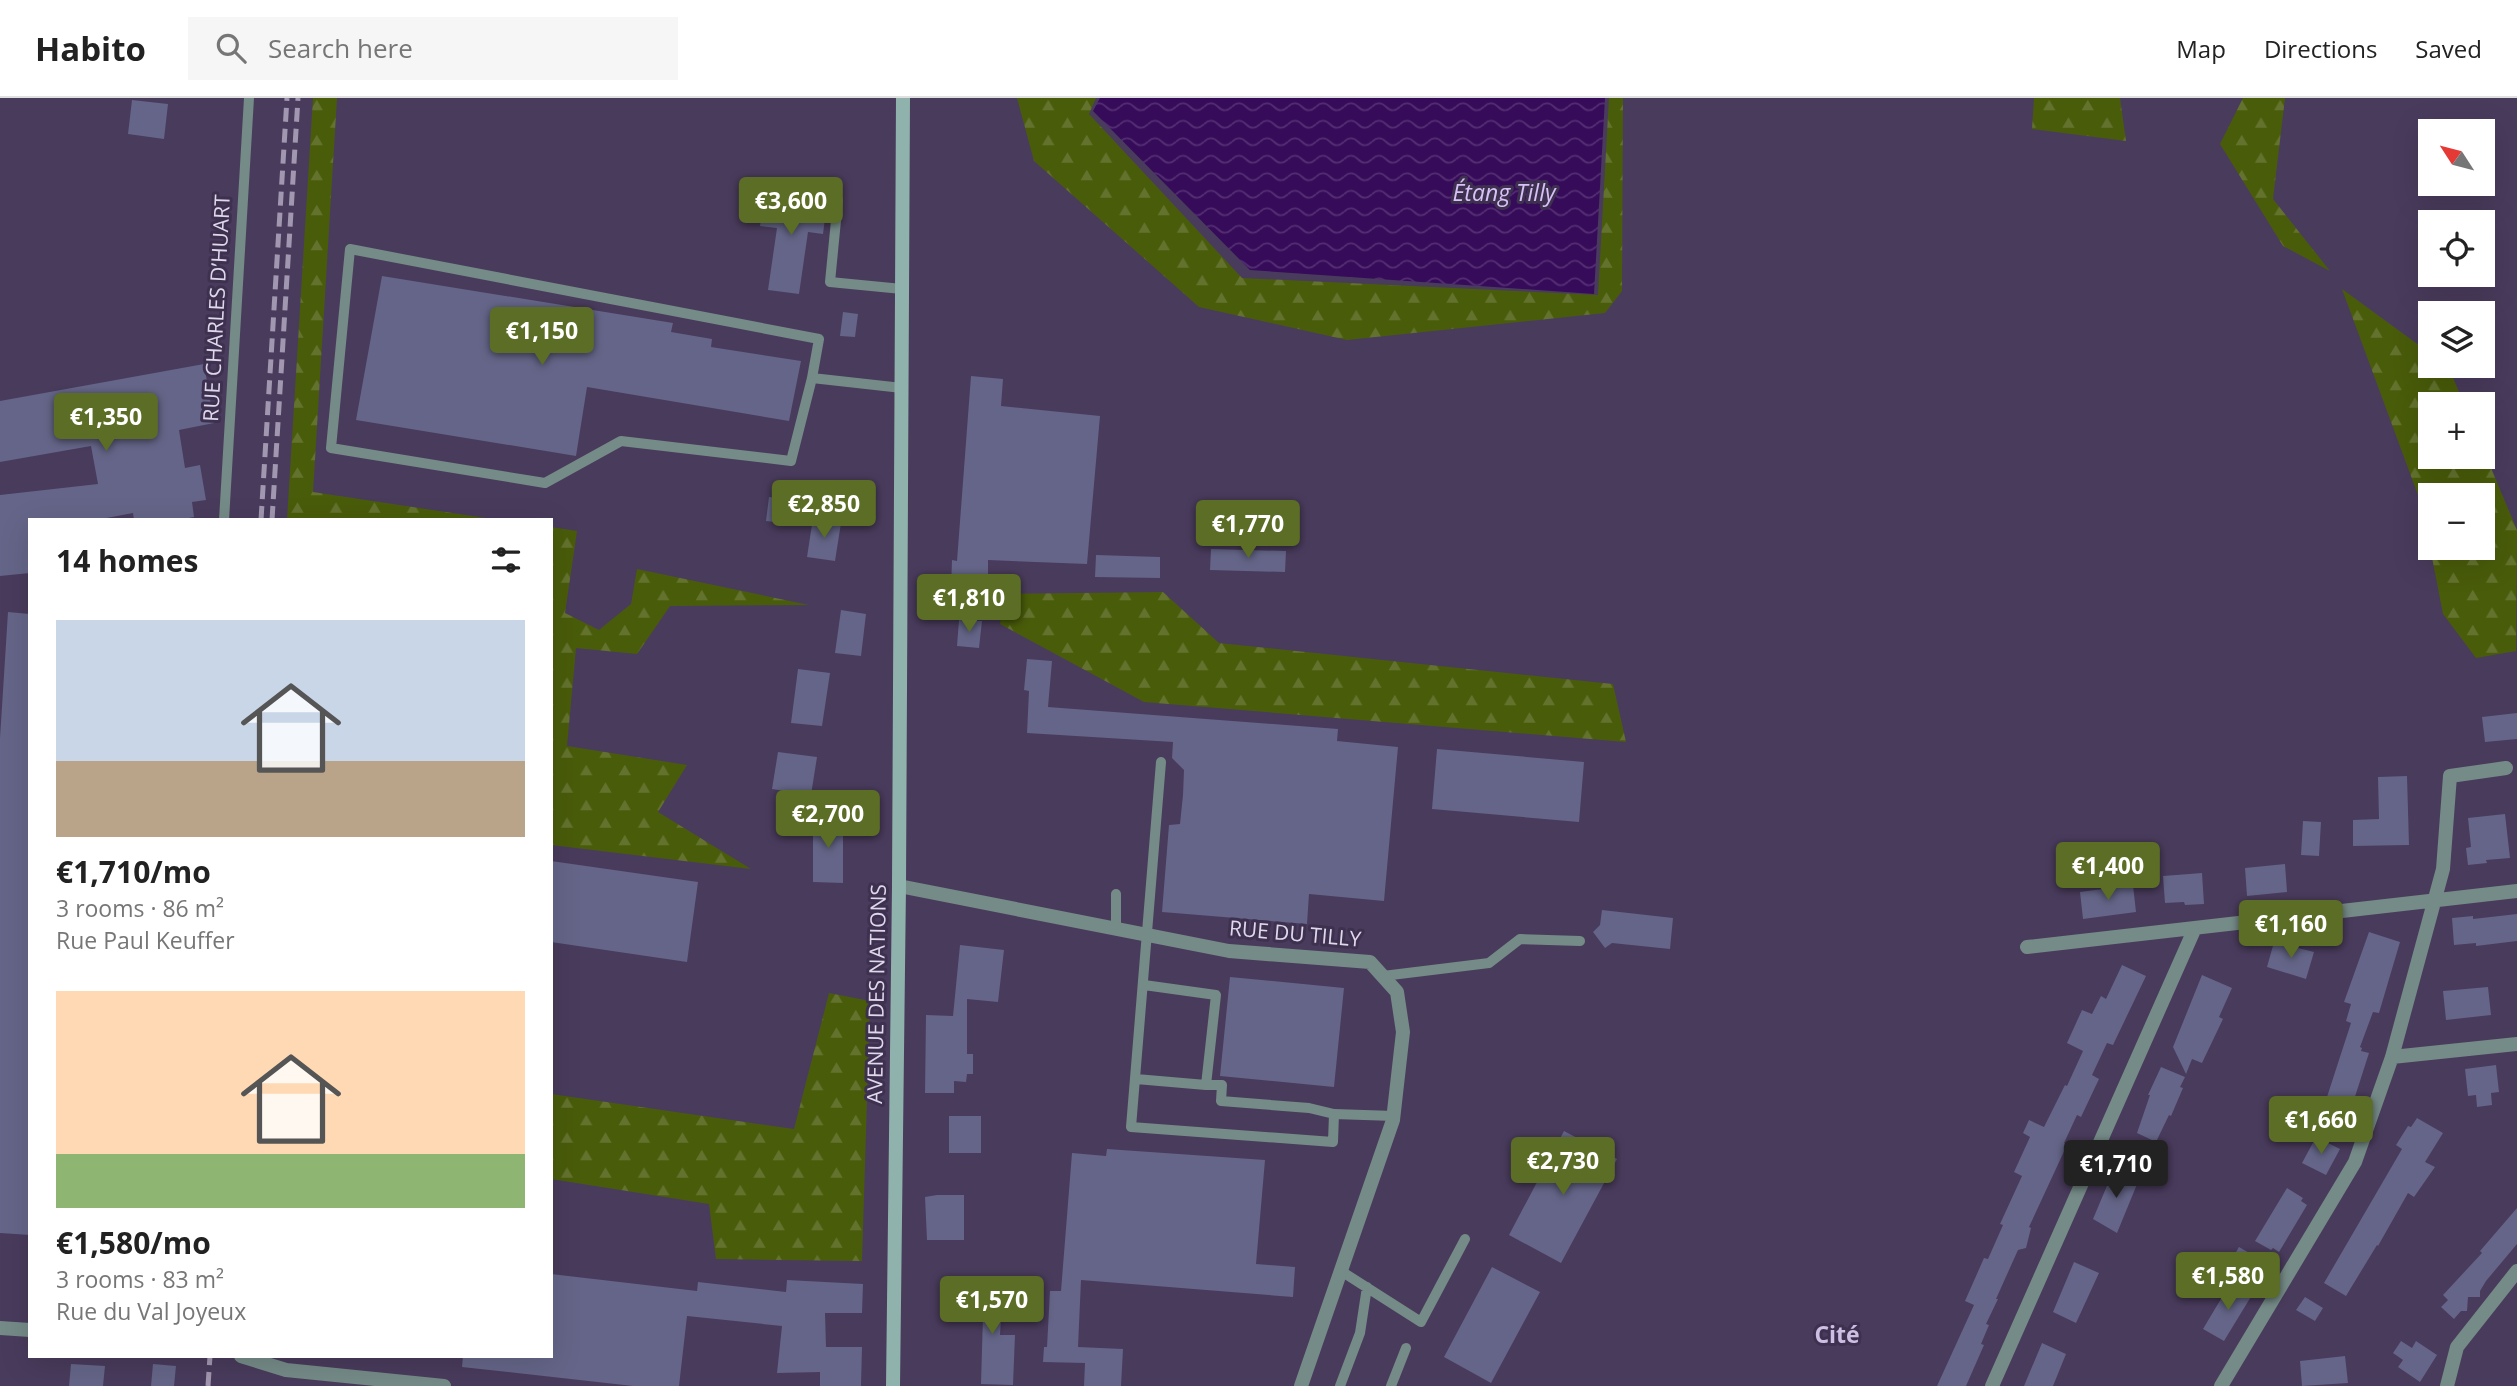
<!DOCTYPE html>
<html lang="en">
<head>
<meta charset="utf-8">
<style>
  :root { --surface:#fff; --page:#f6f6f6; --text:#222; --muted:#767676; --line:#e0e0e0; --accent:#5c6d25 }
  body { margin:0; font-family:"Open Sans",sans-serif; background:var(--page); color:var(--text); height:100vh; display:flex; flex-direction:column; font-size:26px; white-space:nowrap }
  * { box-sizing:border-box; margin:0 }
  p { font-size:23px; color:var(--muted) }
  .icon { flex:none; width:38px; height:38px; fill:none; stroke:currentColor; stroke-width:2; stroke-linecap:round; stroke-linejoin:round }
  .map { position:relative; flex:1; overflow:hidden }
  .drawer { position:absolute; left:28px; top:420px; width:525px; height:840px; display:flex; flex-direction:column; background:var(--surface); border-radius:0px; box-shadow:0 7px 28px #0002 }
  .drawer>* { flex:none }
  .needle { width:46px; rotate:306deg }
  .buttons { position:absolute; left:2418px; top:21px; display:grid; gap:14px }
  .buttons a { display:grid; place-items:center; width:77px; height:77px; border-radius:0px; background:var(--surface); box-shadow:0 7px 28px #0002; font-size:35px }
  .price { position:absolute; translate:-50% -60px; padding:0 16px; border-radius:7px; background:var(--accent); color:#fff; font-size:23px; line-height:46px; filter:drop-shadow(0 2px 4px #0008) }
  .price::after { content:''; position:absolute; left:50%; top:42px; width:21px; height:16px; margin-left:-10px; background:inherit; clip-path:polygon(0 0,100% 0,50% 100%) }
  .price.selected { background:#222; color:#fff }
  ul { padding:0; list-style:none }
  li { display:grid; align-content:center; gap:14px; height:371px; padding:0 28px }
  li span { display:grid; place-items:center; height:217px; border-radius:0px; color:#555 }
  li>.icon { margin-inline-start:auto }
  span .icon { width:126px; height:126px; fill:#fffc; stroke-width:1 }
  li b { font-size:30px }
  h2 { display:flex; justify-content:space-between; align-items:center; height:84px; padding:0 28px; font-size:30px }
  header { display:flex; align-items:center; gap:42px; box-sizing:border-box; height:98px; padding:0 35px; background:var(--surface); border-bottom:2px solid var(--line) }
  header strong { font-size:33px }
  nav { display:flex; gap:38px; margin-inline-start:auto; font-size:24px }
  .search { width:490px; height:63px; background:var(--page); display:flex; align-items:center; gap:18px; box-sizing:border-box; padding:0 24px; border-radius:0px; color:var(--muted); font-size:26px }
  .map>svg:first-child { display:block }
</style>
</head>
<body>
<header>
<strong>Habito</strong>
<div class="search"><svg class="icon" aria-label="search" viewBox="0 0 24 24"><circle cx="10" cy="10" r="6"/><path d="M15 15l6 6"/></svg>Search here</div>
<nav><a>Map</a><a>Directions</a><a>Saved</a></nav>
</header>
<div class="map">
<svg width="2517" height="1288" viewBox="0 0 2517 1288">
  <defs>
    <pattern id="forest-firs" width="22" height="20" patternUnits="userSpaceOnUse" patternTransform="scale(1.75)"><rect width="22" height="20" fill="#495c0a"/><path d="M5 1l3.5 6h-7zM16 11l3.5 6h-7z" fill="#63732e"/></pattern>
    <pattern id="water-waves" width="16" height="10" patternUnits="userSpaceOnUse" patternTransform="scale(1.75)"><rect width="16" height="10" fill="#360b5a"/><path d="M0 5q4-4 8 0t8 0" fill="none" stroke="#532e72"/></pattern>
  </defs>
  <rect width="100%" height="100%" fill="#493b5c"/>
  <path fill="url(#forest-firs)" fill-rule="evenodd" d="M 313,0 L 337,0 L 313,394 L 499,422 L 287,422 Z
    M 1017,0 L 1096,0 L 1089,16 L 1242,180 L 1598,197 L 1609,0 L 1623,0 L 1622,193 L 1605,215 L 1347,242 L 1199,209 L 1034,63 Z
    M 2034,0 L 2120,0 L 2126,43 L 2032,31 Z
    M 2243,0 L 2285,0 L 2273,101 L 2330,173 L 2283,148 L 2220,46 Z
    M 2342,191 L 2431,256 L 2431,268 L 2446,268 L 2449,270 L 2464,306 L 2431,306 L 2431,359 L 2483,359 L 2483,351 L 2517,432 L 2516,553 L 2476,560 L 2443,516 L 2422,408 ZM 2483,397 L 2483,450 L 2431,450 L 2431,397 Z
    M 551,429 L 577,433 L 565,515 L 599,532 L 631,506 L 637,471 L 809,507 L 670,508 L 637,556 L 576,550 L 567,648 L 687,667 L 658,714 L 751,771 L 551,747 Z
    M 1163,494 L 1219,545 L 1613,586 L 1626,644 L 1144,604 L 1000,526 L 1005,496 Z
    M 829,895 L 870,903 L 862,1163 L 716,1161 L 709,1106 L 551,1081 L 551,996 L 794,1031 Z"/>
  <path fill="url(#water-waves)" d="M 1100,0 L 1605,0 L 1594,196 L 1250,172 L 1093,13 Z"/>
  <path fill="#656589" d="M 132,2 L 168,6 L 164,41 L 128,36 Z
    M 765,96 L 827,104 L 823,136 L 808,134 L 799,196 L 768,192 L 777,130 L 760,128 Z
    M 382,178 L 673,225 L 671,234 L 712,241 L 711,249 L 801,263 L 789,323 L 587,289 L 576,358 L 356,322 Z
    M 843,214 L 858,216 L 855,239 L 840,238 Z
    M 204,266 L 214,325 L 179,332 L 185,370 L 200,367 L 206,402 L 192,404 L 194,419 L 179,422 L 134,422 L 133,415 L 96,422 L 30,422 L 30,475 L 0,478 L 0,397 L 98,386 L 91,348 L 0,364 L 0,303 Z
    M 971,278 L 1003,281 L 1001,308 L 1100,318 L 1087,466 L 988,462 L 988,490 L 951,491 L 952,462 L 957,463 Z
    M 769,399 L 797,402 L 794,426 L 766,423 Z
    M 813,420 L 841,425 L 835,463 L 807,459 Z
    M 1211,451 L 1286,453 L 1285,474 L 1210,472 Z
    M 1096,457 L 1160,459 L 1160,480 L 1095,479 Z
    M 841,512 L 866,516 L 861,558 L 835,555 Z
    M 8,514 L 30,516 L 30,1137 L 0,1135 L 0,640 Z
    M 959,522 L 982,523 L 979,550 L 957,548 Z
    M 1027,561 L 1052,563 L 1048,609 L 1338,631 L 1337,643 L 1398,649 L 1384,803 L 1309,796 L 1307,826 L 1162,814 L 1169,727 L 1180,726 L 1183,697 L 1184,672 L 1172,660 L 1173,644 L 1027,635 L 1029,593 L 1024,592 Z
    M 798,571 L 830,575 L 822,628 L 791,625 Z
    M 2517,615 L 2517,641 L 2485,644 L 2482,619 Z
    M 1437,651 L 1584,664 L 1579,724 L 1432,711 Z
    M 778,654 L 817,659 L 811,697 L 772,691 Z
    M 2407,678 L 2409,747 L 2353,748 L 2353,722 L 2379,721 L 2378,679 Z
    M 2505,716 L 2510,760 L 2486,762 L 2487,765 L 2468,767 L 2466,750 L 2471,749 L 2468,720 Z
    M 813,719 L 843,720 L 843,785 L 813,784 Z
    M 2303,723 L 2321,724 L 2319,758 L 2301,757 Z
    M 551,763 L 698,784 L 687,864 L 551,844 Z
    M 2285,766 L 2287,794 L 2247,798 L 2245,770 Z
    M 2202,775 L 2204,806 L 2185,807 L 2184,804 L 2165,805 L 2163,778 Z
    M 2133,787 L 2136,814 L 2083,821 L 2080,794 Z
    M 1602,812 L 1673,820 L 1670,851 L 1612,845 L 1605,850 L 1593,834 L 1600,827 Z
    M 2517,816 L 2517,843 L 2476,848 L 2476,845 L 2454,847 L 2452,820 L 2473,818 L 2473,821 Z
    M 2369,834 L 2400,844 L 2379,915 L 2373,914 L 2360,949 L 2362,950 L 2361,953 L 2369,955 L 2352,1008 L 2345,1005 L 2344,1008 L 2326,1002 L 2351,925 L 2346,923 L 2351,906 L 2344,904 Z
    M 2274,844 L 2314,854 L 2306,881 L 2267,869 Z
    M 960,847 L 1004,852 L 998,904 L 967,901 L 967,956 L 973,956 L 973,976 L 967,976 L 966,984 L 954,983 L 954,995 L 925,995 L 926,917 L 953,918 Z
    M 2122,867 L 2146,878 L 2113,947 L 2107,945 L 2092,977 L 2099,981 L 2081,1019 L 2077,1017 L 2064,1045 L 2067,1047 L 2029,1129 L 2031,1130 L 2026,1150 L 2018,1152 L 1996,1201 L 1998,1201 L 1986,1226 L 1989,1227 L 1981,1246 L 1984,1247 L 1966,1288 L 1937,1288 L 1974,1207 L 1965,1203 L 1984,1160 L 1988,1161 L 2003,1127 L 2000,1126 L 2022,1078 L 2014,1074 L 2030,1039 L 2023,1035 L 2029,1022 L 2044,1029 L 2065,987 L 2067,988 L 2083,953 L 2067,945 L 2082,912 L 2092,916 L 2101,898 L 2106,901 Z
    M 2202,877 L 2232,890 L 2219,919 L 2223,921 L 2202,965 L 2192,961 L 2186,976 L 2173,949 Z
    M 1230,879 L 1344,890 L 1334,989 L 1220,978 Z
    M 2488,889 L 2491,917 L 2446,922 L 2443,893 Z
    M 2496,967 L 2499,994 L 2491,995 L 2492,1007 L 2477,1009 L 2476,997 L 2468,998 L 2465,971 Z
    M 2161,969 L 2185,979 L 2180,989 L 2183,990 L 2171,1018 L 2169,1017 L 2156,1044 L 2137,1035 L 2150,997 L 2148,997 Z
    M 2311,1010 L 2330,1020 L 2323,1034 L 2304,1024 Z
    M 949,1018 L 981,1018 L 981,1055 L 949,1055 Z
    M 2417,1020 L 2443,1035 L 2425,1064 L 2435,1069 L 2414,1099 L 2408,1095 L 2378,1148 L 2377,1147 L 2346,1198 L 2324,1185 L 2402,1051 L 2396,1047 L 2408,1028 L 2411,1029 Z
    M 1564,1033 L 1617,1061 L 1561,1165 L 1509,1137 Z
    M 2316,1039 L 2340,1051 L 2326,1077 L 2302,1065 Z
    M 1107,1051 L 1265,1062 L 1256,1166 L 1295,1169 L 1293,1199 L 1081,1182 L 1078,1249 L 1123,1251 L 1121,1288 L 1084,1288 L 1085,1265 L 1043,1264 L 1044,1249 L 1047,1249 L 1050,1193 L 1061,1193 L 1072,1055 L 1106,1058 Z
    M 2138,1057 L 2159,1066 L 2152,1081 L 2131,1072 Z
    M 2114,1071 L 2140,1079 L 2117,1135 L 2093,1121 Z
    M 2287,1090 L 2303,1100 L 2301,1103 L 2307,1107 L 2279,1154 L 2273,1150 L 2271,1152 L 2255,1143 Z
    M 937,1097 L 964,1097 L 964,1142 L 927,1142 L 925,1099 Z
    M 2517,1110 L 2517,1146 L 2486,1183 L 2480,1193 L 2480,1199 L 2468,1199 L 2467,1213 L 2461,1213 L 2454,1221 L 2441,1209 L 2448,1202 L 2443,1197 L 2482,1155 L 2480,1153 Z
    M 2239,1149 L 2258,1160 L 2249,1174 L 2230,1164 Z
    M 2074,1164 L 2099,1175 L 2076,1225 L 2053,1214 Z
    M 1492,1169 L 1540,1194 L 1491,1285 L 1444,1259 Z
    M 551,1176 L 697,1193 L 698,1184 L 786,1194 L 787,1182 L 863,1186 L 862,1215 L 825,1215 L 826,1249 L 862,1249 L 861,1288 L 820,1288 L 820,1274 L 777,1275 L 782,1228 L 687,1218 L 679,1288 L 633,1288 L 462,1269 L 463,1258 L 551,1258 Z
    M 2231,1184 L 2252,1197 L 2224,1243 L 2203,1231 Z
    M 966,1189 L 1003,1190 L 1000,1237 L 1015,1237 L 1013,1287 L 981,1286 L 983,1217 L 965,1217 Z
    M 2305,1199 L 2323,1210 L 2315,1223 L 2296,1212 Z
    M 2401,1243 L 2412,1250 L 2416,1243 L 2437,1257 L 2420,1284 L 2398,1269 L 2403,1262 L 2393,1255 Z
    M 2042,1245 L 2066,1256 L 2053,1288 L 2024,1288 Z
    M 2345,1258 L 2348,1285 L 2302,1288 L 2300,1263 Z
    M 71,1266 L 105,1268 L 103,1288 L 69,1288 Z
    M 153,1266 L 176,1268 L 174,1288 L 151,1288 Z"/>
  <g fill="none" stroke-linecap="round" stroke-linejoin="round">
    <path stroke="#758b87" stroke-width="10" d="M 838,102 L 830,184 L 902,191
      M 812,280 L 791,363 L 621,343 L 545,385 L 331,350 L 350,151 L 819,241 L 812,280 L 902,290
      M 224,422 L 249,0
      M 1161,664 L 1131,1029 L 1333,1044 L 1334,1016 L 1394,1018
      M 1116,832 L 1116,796
      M 1383,878 L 1489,865 L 1520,841 L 1580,843
      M 1144,887 L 1216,897 L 1206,987 L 1222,987 L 1221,1003 L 1309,1010 L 1334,1016
      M 1136,981 L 1206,987
      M 1341,1173 L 1421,1224 L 1465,1141
      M 1340,1288 L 1360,1235 L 1367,1189
      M 1391,1288 L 1406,1250"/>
    <path stroke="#758b87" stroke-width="14" d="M 899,788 L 1229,853 L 1370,864 L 1397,894 L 1403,934 L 1393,1022 L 1301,1288
      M 2027,849 L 2517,793
      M 2392,959 L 2517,946
      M 0,1230 L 30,1232
      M 241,1258 L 286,1272 L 444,1288
      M 1992,1288 L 2195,830
      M 2221,1288 L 2355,1064 L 2392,959 L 2443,771 L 2450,678 L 2506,670
      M 2447,1288 L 2457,1249 L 2517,1173"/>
    <path stroke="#90b2ac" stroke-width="14" d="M 893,1288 L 899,788 L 903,0"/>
    <path stroke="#a197b0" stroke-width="5" stroke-dasharray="14 7" stroke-linecap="butt" d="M 261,422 L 287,0
      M 272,422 L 298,0
      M 208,1288 L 210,1258"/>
  </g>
  <g text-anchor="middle" stroke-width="6" stroke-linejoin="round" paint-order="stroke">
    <g font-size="21" fill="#dfd8ec" stroke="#3e3150">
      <text transform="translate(217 210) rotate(-87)" y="7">RUE CHARLES D’HUART</text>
      <text transform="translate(1295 836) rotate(5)" y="7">RUE DU TILLY</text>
      <text transform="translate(877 896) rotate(-89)" y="7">AVENUE DES NATIONS</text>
    </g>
    <g font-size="23" font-style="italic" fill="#d7c1f6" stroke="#3e3150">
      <text x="1504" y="103">Étang Tilly</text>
    </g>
    <g font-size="23" font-weight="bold" fill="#cdbee4" stroke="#3e3150">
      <text x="1837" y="1245">Cité</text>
    </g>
  </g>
</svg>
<div class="buttons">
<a><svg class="needle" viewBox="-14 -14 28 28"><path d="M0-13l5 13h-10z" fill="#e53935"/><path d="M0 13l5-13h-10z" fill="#767676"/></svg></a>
<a><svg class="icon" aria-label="locate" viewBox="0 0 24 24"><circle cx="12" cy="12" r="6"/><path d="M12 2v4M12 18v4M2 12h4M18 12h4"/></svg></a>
<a><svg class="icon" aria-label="layers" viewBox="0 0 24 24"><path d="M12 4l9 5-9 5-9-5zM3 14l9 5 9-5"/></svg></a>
<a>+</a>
<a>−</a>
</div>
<b class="price" style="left:791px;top:139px">€3,600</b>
<b class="price" style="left:542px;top:269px">€1,150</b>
<b class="price" style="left:106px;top:355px">€1,350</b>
<b class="price" style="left:824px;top:442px">€2,850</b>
<b class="price" style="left:1248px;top:462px">€1,770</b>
<b class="price" style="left:969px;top:536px">€1,810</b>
<b class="price" style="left:828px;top:752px">€2,700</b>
<b class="price" style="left:2108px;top:804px">€1,400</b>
<b class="price" style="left:2291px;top:862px">€1,160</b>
<b class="price" style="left:2321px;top:1058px">€1,660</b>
<b class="price" style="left:1563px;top:1099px">€2,730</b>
<b class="price selected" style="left:2116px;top:1102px">€1,710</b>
<b class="price" style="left:2228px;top:1214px">€1,580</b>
<b class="price" style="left:992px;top:1238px">€1,570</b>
<section class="drawer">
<h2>14 homes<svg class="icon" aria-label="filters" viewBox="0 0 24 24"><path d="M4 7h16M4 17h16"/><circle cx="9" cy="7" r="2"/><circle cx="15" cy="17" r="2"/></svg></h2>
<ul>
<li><span style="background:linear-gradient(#c9d6e8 65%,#b9a48a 0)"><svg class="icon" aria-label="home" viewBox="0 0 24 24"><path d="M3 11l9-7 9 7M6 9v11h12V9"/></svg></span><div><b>€1,710/mo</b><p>3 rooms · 86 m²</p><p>Rue Paul Keuffer</p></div></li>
<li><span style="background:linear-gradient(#ffd9b3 75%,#8fb573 0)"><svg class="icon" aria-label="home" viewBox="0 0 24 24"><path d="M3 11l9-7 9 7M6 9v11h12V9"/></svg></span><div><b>€1,580/mo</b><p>3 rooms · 83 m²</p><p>Rue du Val Joyeux</p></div></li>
</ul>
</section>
</div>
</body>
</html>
